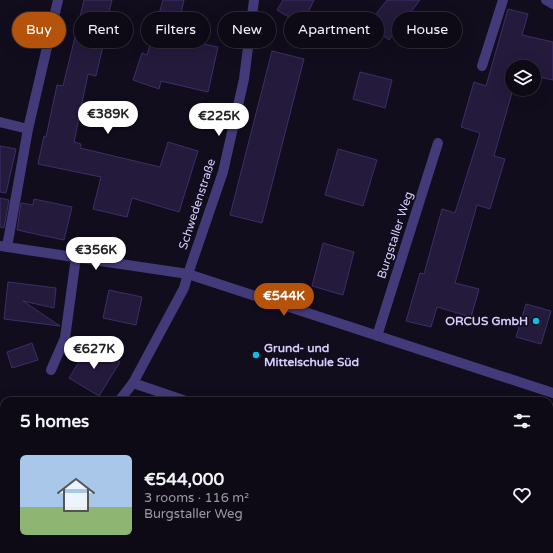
<!DOCTYPE html>
<html lang="en">
<head>
<meta charset="utf-8">
<style>
  :root { --surface:#0d0a16; --page:#1b1823; --text:#f1f3f6; --muted:#9a9aa1; --line:#2d2b35; --accent:#b45309 }
  body { margin:0; font-family:"Varela Round",sans-serif; background:var(--page); color:var(--text); height:100vh; display:flex; flex-direction:column; font-size:15px; white-space:nowrap }
  * { box-sizing:border-box; margin:0 }
  p { font-size:13px; color:var(--muted) }
  .icon { flex:none; width:22px; height:22px; fill:none; stroke:currentColor; stroke-width:2; stroke-linecap:round; stroke-linejoin:round }
  .map { position:relative; flex:1; overflow:hidden }
  .sheet { position:absolute; left:0px; top:397px; width:553px; height:156px; display:flex; flex-direction:column; background:var(--surface); border-radius:12px 12px 0 0; box-shadow:0 4px 16px #0002,0 0 0 1px var(--line) }
  .sheet>* { flex:none }
  .guide { position:absolute; left:12px; top:12px; width:529px; height:36px; display:flex; gap:8px }
  .buttons { position:absolute; left:505px; top:60px; display:grid; gap:8px }
  .buttons a { display:grid; place-items:center; width:36px; height:36px; border-radius:50%; background:var(--surface); box-shadow:0 4px 16px #0002,0 0 0 1px var(--line); font-size:20px }
  .price { position:absolute; translate:-50% -34px; padding:0 9px; border-radius:14px; background:#fff; color:#222; font-size:13px; line-height:26px; filter:drop-shadow(0 1px 2px #0008) }
  .price::after { content:''; position:absolute; left:50%; top:24px; width:12px; height:9px; margin-left:-6px; background:inherit; clip-path:polygon(0 0,100% 0,50% 100%) }
  .price.current { background:var(--accent); color:#fff }
  ul { padding:0; list-style:none }
  li { display:flex; align-items:center; gap:12px; height:100px; padding:0 20px }
  li span { display:grid; place-items:center; flex:none; width:112px; height:80px; border-radius:6px; color:#555 }
  li>.icon { margin-inline-start:auto }
  span .icon { width:48px; height:48px; fill:#fffc; stroke-width:1 }
  li b { font-size:17px }
  h2 { display:flex; justify-content:space-between; align-items:center; height:48px; padding:0 20px; font-size:17px }
  .pill { padding:0 14px; border-radius:18px; background:var(--surface); box-shadow:0 4px 16px #0002,0 0 0 1px var(--line); font-size:14px; line-height:36px }
  .pill.current { background:var(--accent); color:#fff }
  .map>svg:first-child { display:block }
</style>
</head>
<body>
<div class="map">
<svg width="553" height="553" viewBox="0 0 553 553">
  <rect width="100%" height="100%" fill="#110d1d"/>
  <path fill="#112526" d="M 4,520 L 4,549 L 141,549 L 144,553 L 0,553 L 0,522 Z"/>
  <path fill="#241a3c" stroke="#3e2e67" d="M 84,0 L 112,0 L 103,36 L 105,37 L 96,76 L 88,74 L 74,142 L 81,144 L 80,148 L 160,167 L 168,142 L 198,151 L 179,212 L 132,198 L 127,217 L 93,209 L 101,177 L 38,164 L 44,136 L 46,137 L 57,85 L 63,86 Z
    M 163,0 L 184,0 L 179,22 L 183,23 L 180,34 L 186,36 L 185,40 L 218,47 L 208,92 L 161,81 L 159,89 L 133,80 L 142,53 L 147,55 Z
    M 283,0 L 314,0 L 302,25 L 277,10 Z
    M 387,0 L 420,0 L 389,40 L 368,24 Z
    M 508,9 L 528,14 L 522,35 L 553,42 L 553,80 L 534,76 L 534,67 L 512,67 L 513,89 L 494,156 L 505,159 L 490,209 L 477,205 L 455,283 L 479,289 L 471,317 L 437,307 L 431,327 L 406,321 L 420,273 L 424,274 L 442,209 L 455,213 L 480,133 L 461,127 L 474,82 L 486,86 Z
    M 272,51 L 304,59 L 262,223 L 230,215 Z
    M 360,72 L 392,80 L 385,108 L 353,99 Z
    M 0,146 L 16,149 L 6,193 L 0,192 Z
    M 338,149 L 377,160 L 363,206 L 325,195 Z
    M 0,198 L 9,200 L 4,228 L 0,227 Z
    M 34,199 L 72,207 L 64,240 L 17,230 L 21,203 L 33,205 Z
    M 323,243 L 354,252 L 343,295 L 312,286 Z
    M 8,282 L 56,288 L 54,308 L 23,301 L 60,326 L 4,319 Z
    M 109,290 L 142,297 L 136,325 L 103,318 Z
    M 526,304 L 551,311 L 541,344 L 516,337 Z
    M 32,343 L 38,360 L 12,368 L 7,352 Z
    M 90,344 L 120,362 L 99,396 L 69,378 Z"/>
  <g fill="none" stroke-linecap="round" stroke-linejoin="round">
    <path stroke="#433b79" stroke-width="10" d="M 482,66 L 503,0
      M 133,383 L 186,401"/>
    <path stroke="#433b79" stroke-width="10" d="M 546,0 L 553,4
      M 0,122 L 28,129
      M 0,246 L 188,274 L 553,393
      M 7,247 L 28,129 L 58,0
      M 377,336 L 438,143
      M 51,370 L 65,338 L 76,257
      M 119,401 L 133,383 L 184,288 L 188,274 L 223,172 L 244,79 L 254,0
      M 0,513 L 4,510"/>
  </g>
  <g fill="#0fbde4" stroke="#110d1d" stroke-width="1.5">
    <circle cx="536" cy="321" r="4"/>
    <circle cx="256" cy="355" r="4"/>
  </g>
  <g text-anchor="middle" stroke-width="3.5" stroke-linejoin="round" paint-order="stroke">
    <g font-size="12" fill="#d6ccfc" stroke="#110d1d">
      <text transform="translate(197 204) rotate(-72)" y="4">Schwedenstraße</text>
      <text transform="translate(395 235) rotate(-72)" y="4">Burgstaller Weg</text>
    </g>
    <g font-size="12" font-weight="bold" fill="#d6ccfc" stroke="#110d1d" text-anchor="end">
      <text x="528" y="325">ORCUS GmbH</text>
      <text x="264" y="352" text-anchor="start">Grund- und<tspan x="264" dy="14">Mittelschule Süd</tspan></text>
    </g>
  </g>
</svg>
<div class="buttons">
<a><svg class="icon" aria-label="layers" viewBox="0 0 24 24"><path d="M12 4l9 5-9 5-9-5zM3 14l9 5 9-5"/></svg></a>
</div>
<b class="price" style="left:108px;top:135px">€389K</b>
<b class="price" style="left:219px;top:137px">€225K</b>
<b class="price" style="left:96px;top:271px">€356K</b>
<b class="price current" style="left:284px;top:317px">€544K</b>
<b class="price" style="left:94px;top:370px">€627K</b>
<div class="guide">
<a class="pill current">Buy</a>
<a class="pill">Rent</a>
<a class="pill">Filters</a>
<a class="pill">New</a>
<a class="pill">Apartment</a>
<a class="pill">House</a>
</div>
<section class="sheet">
<h2>5 homes<svg class="icon" aria-label="filters" viewBox="0 0 24 24"><path d="M4 7h16M4 17h16"/><circle cx="9" cy="7" r="2"/><circle cx="15" cy="17" r="2"/></svg></h2>
<ul>
<li><span style="background:linear-gradient(#a9c7e8 65%,#8fb573 0)"><svg class="icon" aria-label="home" viewBox="0 0 24 24"><path d="M3 11l9-7 9 7M6 9v11h12V9"/></svg></span><div><b>€544,000</b><p>3 rooms · 116 m²</p><p>Burgstaller Weg</p></div><svg class="icon" aria-label="heart" viewBox="0 0 24 24"><path d="M12 20l-8-8c-3-5 5-10 8-4 3-6 11-1 8 4z"/></svg></li>
</ul>
</section>
</div>
</body>
</html>
